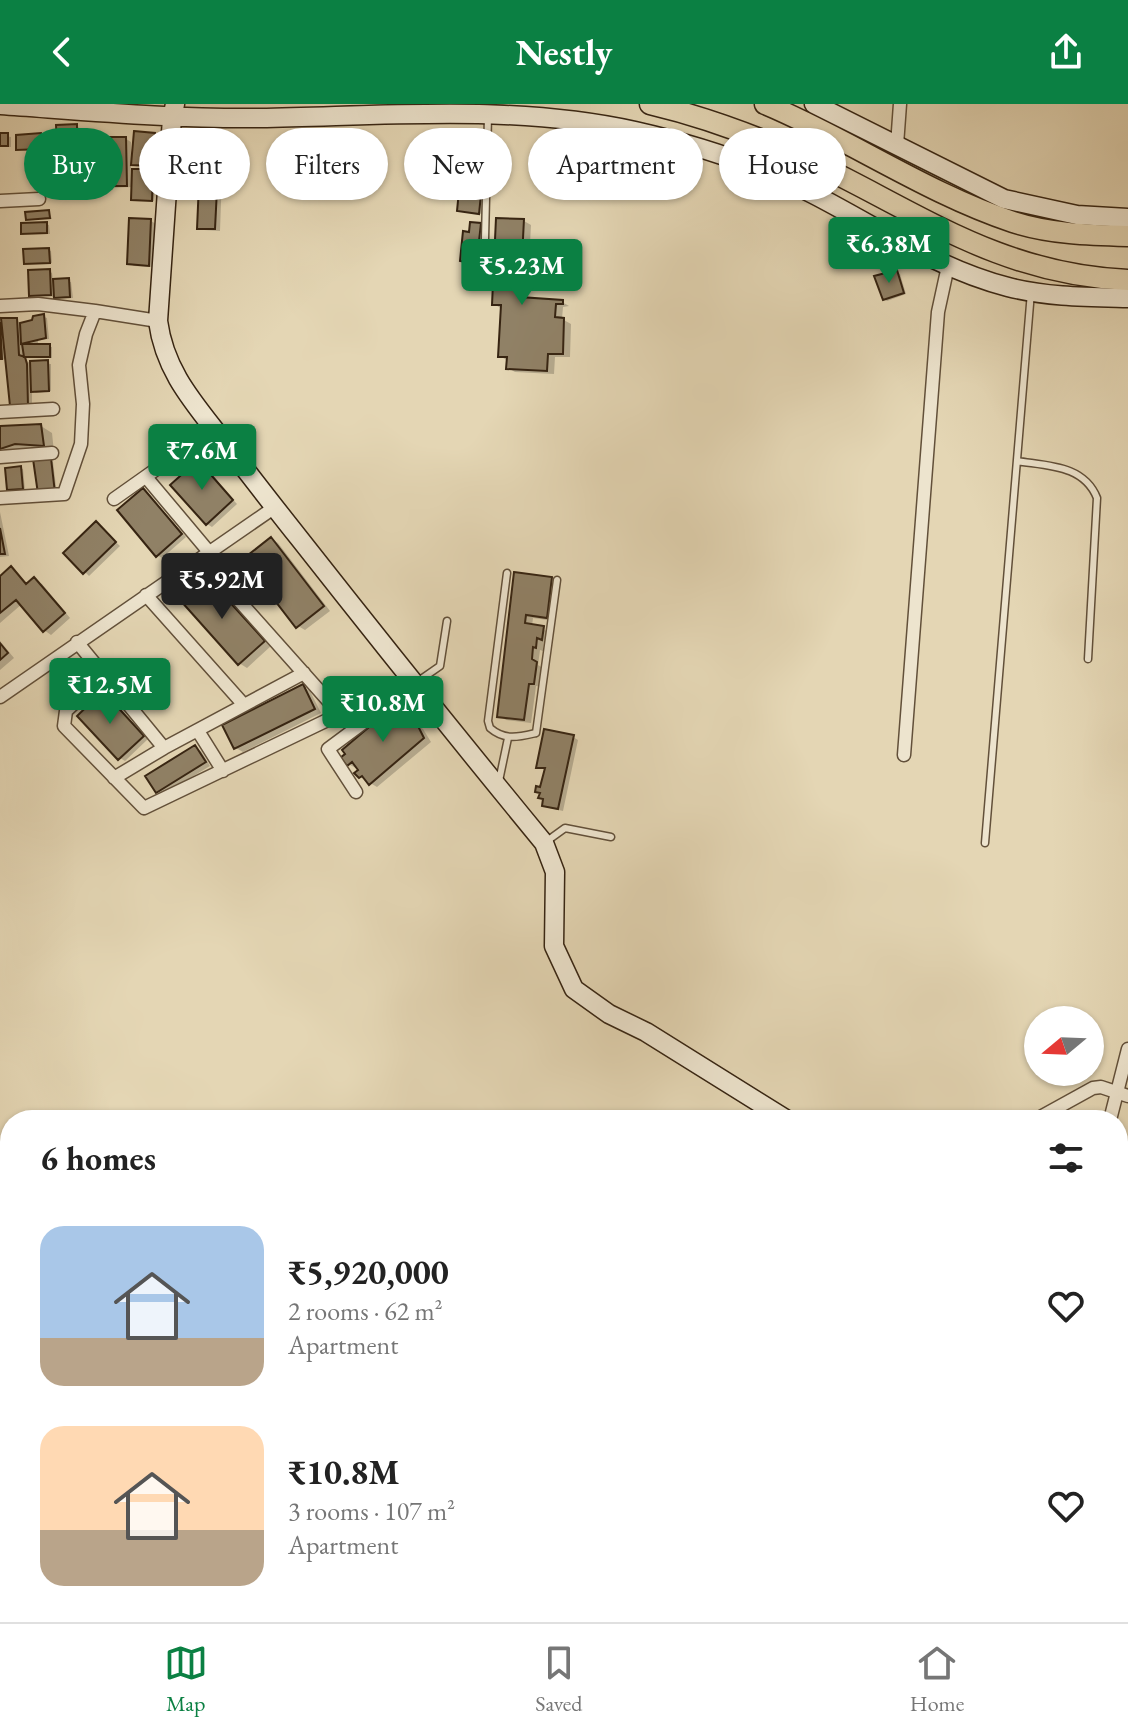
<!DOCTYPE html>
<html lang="en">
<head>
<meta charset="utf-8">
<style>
  :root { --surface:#fff; --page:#f2f2f2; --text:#222; --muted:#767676; --line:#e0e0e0; --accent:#0b8043 }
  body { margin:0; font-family:"EB Garamond",serif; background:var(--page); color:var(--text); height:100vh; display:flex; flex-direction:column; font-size:30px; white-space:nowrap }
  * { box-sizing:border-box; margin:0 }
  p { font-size:26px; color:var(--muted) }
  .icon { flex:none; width:44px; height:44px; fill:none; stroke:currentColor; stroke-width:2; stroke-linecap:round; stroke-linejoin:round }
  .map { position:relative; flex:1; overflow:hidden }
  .details { position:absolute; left:0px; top:1006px; width:1128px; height:512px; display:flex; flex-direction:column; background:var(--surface); border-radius:32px 32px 0 0; box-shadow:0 2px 6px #0004 }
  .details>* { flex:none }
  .guide { position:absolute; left:24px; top:24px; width:1080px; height:72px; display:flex; gap:16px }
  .needle { width:52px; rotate:251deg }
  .fabs { position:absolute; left:1024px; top:902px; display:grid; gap:16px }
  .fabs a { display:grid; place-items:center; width:80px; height:80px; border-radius:50%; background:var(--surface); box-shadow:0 2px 6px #0004; font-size:40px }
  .price { position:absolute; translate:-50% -68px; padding:0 18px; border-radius:8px; background:var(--accent); color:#fff; font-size:26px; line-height:52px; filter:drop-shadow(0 2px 4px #0008) }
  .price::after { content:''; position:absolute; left:50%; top:48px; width:24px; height:18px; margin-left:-12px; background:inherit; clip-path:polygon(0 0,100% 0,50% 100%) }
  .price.on { background:#222; color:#fff }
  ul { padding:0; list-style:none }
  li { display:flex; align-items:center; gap:24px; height:200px; padding:0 40px }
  li span { display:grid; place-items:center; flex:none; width:224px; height:160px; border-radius:24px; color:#555 }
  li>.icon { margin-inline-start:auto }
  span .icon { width:96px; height:96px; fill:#fffc; stroke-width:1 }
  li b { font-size:34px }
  h2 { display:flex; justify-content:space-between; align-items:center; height:96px; padding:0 40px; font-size:34px }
  .chip { padding:0 28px; border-radius:36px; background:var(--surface); box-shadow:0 2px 6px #0004; font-size:28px; line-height:72px }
  .chip.on { background:var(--accent); color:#fff }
  header { display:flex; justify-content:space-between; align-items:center; height:104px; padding:0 40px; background:var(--accent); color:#fff; font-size:36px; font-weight:700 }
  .dock { display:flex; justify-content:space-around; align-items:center; height:112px; border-top:2px solid var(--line); background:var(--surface); font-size:22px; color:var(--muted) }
  .dock a { display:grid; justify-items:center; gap:4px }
  .dock .on { color:var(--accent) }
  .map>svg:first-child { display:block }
</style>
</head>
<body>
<header><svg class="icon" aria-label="back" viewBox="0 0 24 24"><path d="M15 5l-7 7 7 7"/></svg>Nestly<svg class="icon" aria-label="share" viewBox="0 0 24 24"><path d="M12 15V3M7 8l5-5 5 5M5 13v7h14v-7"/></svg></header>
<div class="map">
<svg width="1128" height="1518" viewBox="0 0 1128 1518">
  <rect width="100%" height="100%" fill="#e4d6b4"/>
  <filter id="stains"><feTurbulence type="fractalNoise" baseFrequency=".0025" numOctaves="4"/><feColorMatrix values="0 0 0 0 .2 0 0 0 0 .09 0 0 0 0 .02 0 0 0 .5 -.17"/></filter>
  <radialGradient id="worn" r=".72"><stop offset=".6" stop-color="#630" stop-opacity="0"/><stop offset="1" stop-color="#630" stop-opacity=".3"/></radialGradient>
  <path fill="#0003" d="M 76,22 L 81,25 L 82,31 L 126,35 L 131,38 L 131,48 L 154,31 L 157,33 L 155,63 L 137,61 L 131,58 L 131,67 L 155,69 L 154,97 L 133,95 L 133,83 L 103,84 L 98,81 L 98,59 L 73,59 L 68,56 L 68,44 L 59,41 Z
    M 0,31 L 11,33 L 11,43 L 0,43 Z
    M 41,32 L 44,33 L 45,45 L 18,45 Z
    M 483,35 L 488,38 L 487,64 L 467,64 L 462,61 Z
    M 217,67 L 222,70 L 220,127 L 204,126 L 199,124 L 201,81 L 191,78 Z
    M 481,82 L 484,84 L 482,110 L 462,107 Z
    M 49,108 L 52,115 L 27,115 Z
    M 151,117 L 156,120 L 153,163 L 134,162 L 129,159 Z
    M 524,117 L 531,121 L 527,196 L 562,198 L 569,202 L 563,203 L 562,215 L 571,220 L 570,253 L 555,253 L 554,270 L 515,268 L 508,264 L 508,257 L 500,252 L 502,205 L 494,200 Z
    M 46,120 L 49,121 L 50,130 L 23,129 Z
    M 481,121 L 483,123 L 479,164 L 470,163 L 471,130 Z
    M 48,146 L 51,147 L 52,159 L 26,159 Z
    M 49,167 L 52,169 L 53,177 L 71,178 L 73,194 L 31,191 Z
    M 897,168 L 900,170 L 906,190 L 887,197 L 884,195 Z
    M 0,212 L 2,216 L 16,216 L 22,220 L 44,213 L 47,214 L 49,235 L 38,236 L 38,242 L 52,243 L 52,254 L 20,253 L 30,259 L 51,260 L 51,287 L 36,289 L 32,286 L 32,304 L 17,304 L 8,255 L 0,256 Z
    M 41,322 L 52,329 L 54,348 L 13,350 L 1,344 L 0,335 Z
    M 50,356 L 53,358 L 57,390 L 43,391 Z
    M 198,358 L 237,400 L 212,423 L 207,420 Z
    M 20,364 L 23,365 L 25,386 L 12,387 L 9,385 Z
    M 144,386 L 186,433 L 162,454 L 157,451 Z
    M 0,408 L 9,452 L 0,453 Z
    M 96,419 L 120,442 L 89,472 L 66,449 Z
    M 271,435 L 278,439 L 330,507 L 305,526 L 298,522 Z
    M 12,465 L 29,481 L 34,476 L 42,480 L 70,514 L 51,531 L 44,526 L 22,500 L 0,519 L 0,475 Z
    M 516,470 L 552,475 L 559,479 L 554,517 L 533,514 L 532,522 L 550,528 L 549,538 L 544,536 L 543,547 L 540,546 L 538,561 L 543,564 L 541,583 L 536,582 L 531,619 L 506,616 L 499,612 Z
    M 207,474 L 214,478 L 271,542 L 247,564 L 239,559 Z
    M 0,537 L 14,554 L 0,566 Z
    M 303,583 L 310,587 L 321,609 L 243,648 L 236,644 Z
    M 108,593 L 148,635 L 125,657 L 120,654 Z
    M 402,602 L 415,614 L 411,617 L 423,625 L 431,638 L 377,683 L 360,673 L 361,666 L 358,662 L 356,664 L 348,660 Z
    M 573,633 L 578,636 L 563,707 L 550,704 L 544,701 L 546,666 L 538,663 Z
    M 195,644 L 201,647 L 210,662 L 162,691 L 157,688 Z"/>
  <path fill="#908166" stroke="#362412" stroke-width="2" d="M 77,20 L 77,29 L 91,28 L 92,57 L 66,58 L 66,42 L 57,42 L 56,21 Z
    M 134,27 L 155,29 L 153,62 L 131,61 Z
    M 0,29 L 8,29 L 8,42 L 0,42 Z
    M 41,29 L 43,45 L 16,46 L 16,31 Z
    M 458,31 L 484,33 L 483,63 L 460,62 L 460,56 L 457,56 Z
    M 95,33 L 126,33 L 127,82 L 96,82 Z
    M 189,64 L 218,65 L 215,125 L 197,125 L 199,79 L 189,79 Z
    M 132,65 L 153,65 L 152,97 L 131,96 Z
    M 460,77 L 482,80 L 479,110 L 457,107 Z
    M 49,106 L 50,114 L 26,116 L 25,108 Z
    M 129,114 L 151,115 L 149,162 L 127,160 Z
    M 496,114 L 524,115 L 520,193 L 563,196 L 563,200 L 556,200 L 555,213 L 564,214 L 563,250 L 548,250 L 547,267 L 506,265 L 507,253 L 498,253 L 501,201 L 492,201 Z
    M 47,118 L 47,129 L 21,130 L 21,119 Z
    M 470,118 L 481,119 L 476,164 L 465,163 L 465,158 L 460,157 L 463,127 L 469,128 Z
    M 839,143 L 860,148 L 857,162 L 836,157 Z
    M 49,144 L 50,159 L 24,160 L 23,145 Z
    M 50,165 L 51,191 L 29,192 L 28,166 Z
    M 897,166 L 904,189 L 883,196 L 874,172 Z
    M 69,174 L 70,193 L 54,194 L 53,175 Z
    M 44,210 L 46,234 L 21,240 L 20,219 L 32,216 L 33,212 Z
    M 1,214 L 17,214 L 19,251 L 25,253 L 27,260 L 28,302 L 10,302 Z
    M 0,218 L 2,255 L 0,255 Z
    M 22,240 L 50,240 L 50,253 L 24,253 Z
    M 48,256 L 49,287 L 31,288 L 30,257 Z
    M 41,320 L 44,342 L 15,340 L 0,345 L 0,322 Z
    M 51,354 L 55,389 L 38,390 L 33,355 Z
    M 198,356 L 233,396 L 206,421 L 170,381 Z
    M 21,362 L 23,385 L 7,386 L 5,364 Z
    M 143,384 L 182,430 L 156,453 L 117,406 Z
    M 96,417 L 116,438 L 83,470 L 63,449 Z
    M 0,424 L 5,450 L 0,450 Z
    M 271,433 L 324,502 L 296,524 L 243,455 Z
    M 11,462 L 26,480 L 34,473 L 65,509 L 43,528 L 16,496 L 0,509 L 0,472 Z
    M 514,468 L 552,473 L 547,514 L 526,511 L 525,519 L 544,522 L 542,536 L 537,534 L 536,544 L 533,543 L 532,555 L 537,558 L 534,580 L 529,580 L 524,616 L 497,613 Z
    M 206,472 L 265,537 L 238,561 L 180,496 Z
    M 0,539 L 8,549 L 0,556 Z
    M 303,580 L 315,605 L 234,645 L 222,621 Z
    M 103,587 L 144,632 L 118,656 L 77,612 Z
    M 400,599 L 410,609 L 405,613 L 412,621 L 416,618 L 424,634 L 369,681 L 362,672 L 359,674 L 354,669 L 358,666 L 352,658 L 347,662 L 340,654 L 345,650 L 342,646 L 395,601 L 398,604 Z
    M 544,625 L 574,631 L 558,705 L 542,702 L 543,695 L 538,694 L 540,689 L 535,688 L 536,682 L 540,683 L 545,664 L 536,664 Z
    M 195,641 L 206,658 L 156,689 L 145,672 Z
    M 1128,1243 L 1128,1273 L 1125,1275 L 1118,1261 L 1118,1247 Z"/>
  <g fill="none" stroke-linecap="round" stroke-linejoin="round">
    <g stroke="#62503a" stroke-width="9">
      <path id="lane" d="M 484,176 L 488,12
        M 1017,357 C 1048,362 1084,361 1097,394 L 1088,555
        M 507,469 L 488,617 L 490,624 C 505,637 519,633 536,629 L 557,476
        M 417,578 L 440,562 L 447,517
        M 499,677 L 508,634
        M 547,737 L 565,724 L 611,733
        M 985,739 L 1031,188
        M 1118,1456 L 1128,1452"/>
    </g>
    <g stroke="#62503a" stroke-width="15">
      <path id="street" d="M 897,41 L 900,0
        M 0,97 L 39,95
        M 0,202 L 38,200 L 95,207
        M 0,308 L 53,305
        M 0,353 L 52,349
        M 146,373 L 209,448
        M 0,394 L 64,390 L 81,340 L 83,300 L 79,261 L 86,230 L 95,207 L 158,217
        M 114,395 L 172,354
        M 146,491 L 244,601
        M 77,538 L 164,644
        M 104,571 L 66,607 L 64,622 L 144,704 L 340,610 L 201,454
        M 0,593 L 275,403
        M 198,627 L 223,667
        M 904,651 L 938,208 L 948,162
        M 114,674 L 164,644 L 304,569
        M 356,688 L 328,645 L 414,581
        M 1035,1016 L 1093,984 L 1101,983 L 1128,992
        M 1110,1016 L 1128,945
        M 1122,1060 L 1128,1062"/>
    </g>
    <g stroke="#362412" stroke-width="21">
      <path id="secondary" d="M 175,0 L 172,14 L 158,217 C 165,270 197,302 228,343 C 252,374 275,404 299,434 C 380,537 461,638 544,739 L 555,768 L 554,842 L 574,885 L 609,910 L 646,928 L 787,1016
        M 814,0 L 1004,95 L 1077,111 L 1128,114
        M 0,1 C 87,7 173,15 260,14 C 384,12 513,0 635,27 C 697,41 755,59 811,89 C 876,122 937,165 1008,183 C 1047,193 1088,193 1128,194
        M 1118,1414 L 1128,1430"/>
    </g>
    <g stroke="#362412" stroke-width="23">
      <path id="primary" d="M 650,0 C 701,12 753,31 800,52 C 914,105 995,170 1128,176
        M 765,0 C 849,35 926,89 1013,118 C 1050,130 1090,131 1128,132"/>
    </g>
    <use href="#lane" stroke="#ede4ce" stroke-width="6"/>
    <use href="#street" stroke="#ede4ce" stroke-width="12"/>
    <use href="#secondary" stroke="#ede4ce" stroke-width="18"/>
    <use href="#primary" stroke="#e4d6b4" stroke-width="20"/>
  </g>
  <rect width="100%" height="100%" filter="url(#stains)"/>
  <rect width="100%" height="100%" fill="url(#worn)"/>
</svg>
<div class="fabs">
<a><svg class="needle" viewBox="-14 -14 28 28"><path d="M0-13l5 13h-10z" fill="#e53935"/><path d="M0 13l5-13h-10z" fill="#767676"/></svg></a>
</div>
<b class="price" style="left:889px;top:181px">₹6.38M</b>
<b class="price" style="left:522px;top:203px">₹5.23M</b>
<b class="price" style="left:202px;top:388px">₹7.6M</b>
<b class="price on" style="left:222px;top:517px">₹5.92M</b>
<b class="price" style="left:110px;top:622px">₹12.5M</b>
<b class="price" style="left:383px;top:640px">₹10.8M</b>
<div class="guide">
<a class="chip on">Buy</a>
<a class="chip">Rent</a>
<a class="chip">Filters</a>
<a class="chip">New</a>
<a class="chip">Apartment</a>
<a class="chip">House</a>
</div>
<section class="details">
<h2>6 homes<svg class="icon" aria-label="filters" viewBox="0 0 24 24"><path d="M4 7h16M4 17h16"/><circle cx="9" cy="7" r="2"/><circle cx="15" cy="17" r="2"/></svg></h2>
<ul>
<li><span style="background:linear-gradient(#a9c7e8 70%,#b9a48a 0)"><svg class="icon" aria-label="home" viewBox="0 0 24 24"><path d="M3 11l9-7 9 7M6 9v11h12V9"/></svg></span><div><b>₹5,920,000</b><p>2 rooms · 62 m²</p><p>Apartment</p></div><svg class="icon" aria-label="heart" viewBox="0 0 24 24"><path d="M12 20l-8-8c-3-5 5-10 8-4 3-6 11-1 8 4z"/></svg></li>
<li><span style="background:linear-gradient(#ffd9b3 65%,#b9a48a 0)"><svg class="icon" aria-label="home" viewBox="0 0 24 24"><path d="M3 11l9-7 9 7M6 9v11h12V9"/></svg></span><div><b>₹10.8M</b><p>3 rooms · 107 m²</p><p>Apartment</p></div><svg class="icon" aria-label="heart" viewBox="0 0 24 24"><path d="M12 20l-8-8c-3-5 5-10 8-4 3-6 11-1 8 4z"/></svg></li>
</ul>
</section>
</div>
<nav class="dock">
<a class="on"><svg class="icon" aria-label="map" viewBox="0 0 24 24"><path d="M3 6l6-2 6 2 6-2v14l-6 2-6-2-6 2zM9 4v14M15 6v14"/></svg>Map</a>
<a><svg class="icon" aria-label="saved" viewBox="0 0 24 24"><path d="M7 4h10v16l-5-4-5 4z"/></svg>Saved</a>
<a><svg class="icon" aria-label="home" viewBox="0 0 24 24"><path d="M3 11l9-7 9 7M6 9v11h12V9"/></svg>Home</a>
</nav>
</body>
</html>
